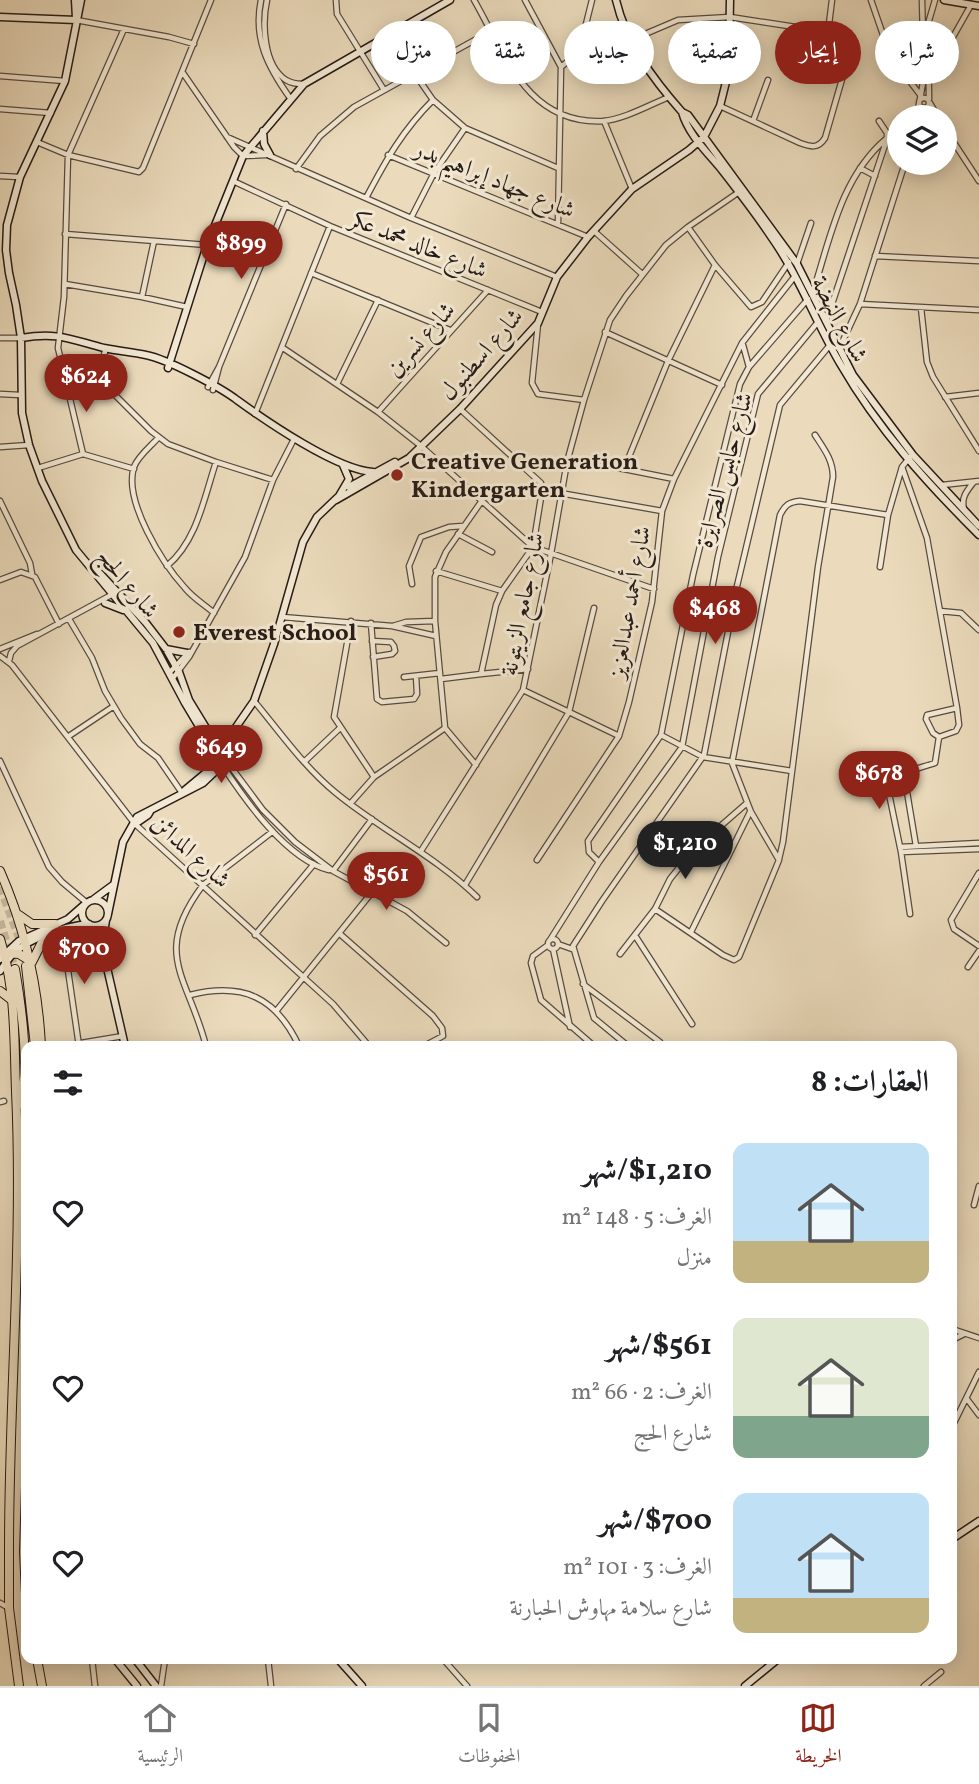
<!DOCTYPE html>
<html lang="ar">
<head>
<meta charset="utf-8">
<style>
  :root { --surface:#fff; --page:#f2f2f2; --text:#202124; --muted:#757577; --line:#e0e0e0; --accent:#8f2418 }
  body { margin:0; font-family:Vollkorn,Amiri,serif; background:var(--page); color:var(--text); direction:rtl; height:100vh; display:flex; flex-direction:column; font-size:26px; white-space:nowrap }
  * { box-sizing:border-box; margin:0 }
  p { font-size:23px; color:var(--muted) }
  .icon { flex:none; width:38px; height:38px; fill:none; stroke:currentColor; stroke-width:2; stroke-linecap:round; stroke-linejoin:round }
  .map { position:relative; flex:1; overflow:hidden; direction:ltr }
  .sheet { position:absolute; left:21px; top:1041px; width:936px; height:623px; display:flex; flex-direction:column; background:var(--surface); border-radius:14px; box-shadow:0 4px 18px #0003; direction:rtl }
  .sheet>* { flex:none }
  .top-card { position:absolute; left:21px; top:21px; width:938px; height:63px; direction:rtl; display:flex; gap:14px }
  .tools { position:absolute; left:887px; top:105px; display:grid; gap:14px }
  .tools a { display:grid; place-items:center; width:70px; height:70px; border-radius:50%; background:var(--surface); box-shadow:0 4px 18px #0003; font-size:35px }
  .price { position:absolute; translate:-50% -60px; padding:0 16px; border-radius:24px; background:var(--accent); color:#fff; font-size:23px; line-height:46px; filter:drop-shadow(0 2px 4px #0008) }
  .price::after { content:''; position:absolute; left:50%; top:42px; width:21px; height:16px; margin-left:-10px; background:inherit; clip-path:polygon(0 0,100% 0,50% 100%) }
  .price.on { background:#222; color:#fff }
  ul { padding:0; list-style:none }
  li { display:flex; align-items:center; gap:21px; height:175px; padding:0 28px }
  li span { display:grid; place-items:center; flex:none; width:196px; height:140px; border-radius:14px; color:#555 }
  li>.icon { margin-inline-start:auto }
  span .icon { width:84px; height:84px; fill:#fffc; stroke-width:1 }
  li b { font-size:30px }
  h2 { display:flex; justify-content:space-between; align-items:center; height:84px; padding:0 28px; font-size:30px }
  .chip { padding:0 24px; border-radius:32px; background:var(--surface); box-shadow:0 4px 18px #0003; font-size:24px; line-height:63px }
  .chip.on { background:var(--accent); color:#fff }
  .menu { display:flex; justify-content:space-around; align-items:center; height:98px; border-top:2px solid var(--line); background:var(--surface); font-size:19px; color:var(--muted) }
  .menu a { display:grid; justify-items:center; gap:4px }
  .menu .on { color:var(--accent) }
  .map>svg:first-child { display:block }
</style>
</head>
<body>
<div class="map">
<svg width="979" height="1686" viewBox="0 0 979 1686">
  <rect width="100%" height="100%" fill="#ebdbbc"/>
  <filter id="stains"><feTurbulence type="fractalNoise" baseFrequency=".00286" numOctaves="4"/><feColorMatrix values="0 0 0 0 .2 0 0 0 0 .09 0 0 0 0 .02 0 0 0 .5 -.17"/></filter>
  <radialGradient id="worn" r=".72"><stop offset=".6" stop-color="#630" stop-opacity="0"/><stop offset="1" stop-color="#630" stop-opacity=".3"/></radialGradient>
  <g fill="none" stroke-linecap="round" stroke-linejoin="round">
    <path stroke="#c4b59b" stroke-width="8" stroke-dasharray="8 4" stroke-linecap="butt" d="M 0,887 L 22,946
      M 0,921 L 15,969"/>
    <g stroke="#584b40" stroke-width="7">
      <path id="street" d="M 261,0 C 253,39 268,67 290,98
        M 267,0 C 262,23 263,65 286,80 C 291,83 297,84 303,84
        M 336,0 L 337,14 L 384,90
        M 474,0 C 505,54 527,125 603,121 C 625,119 649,105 669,97
        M 525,0 L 561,67 L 558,224
        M 871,0 L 890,55 L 921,96
        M 76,20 L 169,37 L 194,44
        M 124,29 L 68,155 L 64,297 L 58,348 L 83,454 L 134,469
        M 828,32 L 832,0
        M 631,40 L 678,20 L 730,17 L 828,32 L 837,34 L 849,42 L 849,55 L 825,138 C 818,149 811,147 800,143 L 720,106
        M 928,62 L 949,44 L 971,5
        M 561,67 L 579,52 L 592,0
        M 183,73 L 234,147 L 243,156 L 266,155
        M 415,74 L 433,100 L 465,128 L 558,168
        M 791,74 L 803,28
        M 0,76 L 65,81
        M919 103a5 5 0 1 1 10 0a5 5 0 1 1-10 0Z
        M 920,99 L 924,77 L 922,0
        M 929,99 L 928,24 L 935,0
        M 930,103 L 938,117
        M 925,108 L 935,117
        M 0,109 L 51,113
        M 916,117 L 919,104
        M 604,121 L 632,189
        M 753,121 L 768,80
        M 945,129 L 979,181
        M 227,137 L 411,218 L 557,277
        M 37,142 L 68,155 L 139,172 L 143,168 L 211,0
        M 388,155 L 588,237
        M 860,168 L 875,176
        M 296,169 L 320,136 L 354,107 L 491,31
        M 0,176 L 19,177
        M 233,181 L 330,226 L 542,312
        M 366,198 C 386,160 402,131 433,100
        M 411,218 L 434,173 L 465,128
        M 688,227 L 715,265 L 751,307 L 762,302 L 789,262
        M 594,231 L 642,274
        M 65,234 L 207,245
        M 875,256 L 979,261
        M 797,264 L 811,223
        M 311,273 L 450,330
        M 65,284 L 142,297 L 187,307
        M 813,292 C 830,239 841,177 886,139
        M 142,297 L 154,241
        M 860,304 L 979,310
        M 921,308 L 927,362 L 933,377 L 979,451
        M 826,322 L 887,139 L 887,133 L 879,121
        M 538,324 L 532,383 L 538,394 L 584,400
        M 605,332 L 722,385
        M 0,338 L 21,338
        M 743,345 L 749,367
        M 106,348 L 99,372 L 103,383 L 151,431 L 168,444 L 216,462 L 273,480
        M 283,348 L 378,412 L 421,446 L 533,547 L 654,589
        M 839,349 L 860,304 L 905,163
        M 337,384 L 378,300
        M 208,387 L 219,367 L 286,204
        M 213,390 L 219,367
        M 0,394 L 20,395
        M 945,397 L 979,393
        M 460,409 L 541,483 L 542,491 L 533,547 L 502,591
        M 378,412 L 488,290
        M 255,414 L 330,226
        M 158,438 C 151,446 138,456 134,467 C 123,501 163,564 185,588 C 193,598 205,605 214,613
        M 0,447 L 29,445
        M 567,462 L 624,469 L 674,479
        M 902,467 L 927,538 L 957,708 L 959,725 L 956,731 L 939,737 L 933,733 L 926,719 L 927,715 L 957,708
        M 38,468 L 83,454
        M 624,469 L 668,361 L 715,265
        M 942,485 L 979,481
        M 560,493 L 662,511
        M 0,501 L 30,563 L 32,574
        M 964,509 C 961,498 966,492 973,483
        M 458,534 L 492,552
        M 167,566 C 197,541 204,498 216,462
        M 880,567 L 888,515
        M 436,571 L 502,591 L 496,605 L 481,674 L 441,679
        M 0,580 L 21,572 L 35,577 L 59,624
        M 412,584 L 409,566 L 421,537 L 449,527 L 463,526
        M 594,608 L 569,712 L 619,736
        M 940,611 L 961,613 L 979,630
        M 282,617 L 392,626 L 436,636
        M 69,619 L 92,658 L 105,691 L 121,718 L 140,744 L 158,758 L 182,793
        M 351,621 L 334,717 L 374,777
        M 371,623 L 377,699 L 382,702 L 414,699 L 417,694 L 416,676
        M 393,626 L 406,622 L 435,621
        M 372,641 L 391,642 L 394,646 L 395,651 L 392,654 L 373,657
        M 0,649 L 37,634
        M 0,656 L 12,665 L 135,824 L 333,1004 L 369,1046
        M 9,661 L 11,653 L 17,646 L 113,594
        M 170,672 L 189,652
        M 481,674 L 528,669
        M 404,677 L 440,673
        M 173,678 L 189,657 L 245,557 L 273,480 L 294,439
        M 254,701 C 280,732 304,767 336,793 C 381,830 435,856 477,897
        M 661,735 L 703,757 L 792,771
        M 69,736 L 114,706
        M 222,755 L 263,810 L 295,842 L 333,871 L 407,911 L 446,943
        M 0,761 L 49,867 L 62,882 L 87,903
        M 304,762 L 340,728
        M 222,765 C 245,800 287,860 329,870
        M 476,765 L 445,728 L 435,621 L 435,577 L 446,552 L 481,502
        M 904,774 L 916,846
        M 350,804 L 374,777 L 445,728
        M 900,847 L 979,843
        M 421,851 L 523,690 L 551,554 L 567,462 L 584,400 L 610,320 L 626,296 L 666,245 L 688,227 L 739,192
        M 901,852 L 979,849
        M 779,859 L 783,842 L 818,567 L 833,477 C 833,460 824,449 815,435
        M 537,860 L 619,736 L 629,702 L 652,602 L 662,511 L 674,479 L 742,343 L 795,276
        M 599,862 L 589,852 L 588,841 L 661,735 L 693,575 L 740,384 L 749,367 L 808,299
        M 333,871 L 372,819
        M 979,873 L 951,920 L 954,929 L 979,946
        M 465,885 L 569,712 L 523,690
        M 655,909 L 723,955 L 734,960 L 739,957 L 779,860 L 751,812 L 732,763 L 780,515 C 785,505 789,502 800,501 L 888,515 L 902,467 L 910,457
        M 910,914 L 901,852 L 887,784 C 897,772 921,768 935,763 L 939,737
        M 62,929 L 79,1046
        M 691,932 L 750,812
        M 340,934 L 433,1016 L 442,1028 L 443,1036 L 424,1046
        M 255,935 L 314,864
        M 636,937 L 692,1024
        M548 944a5 5 0 1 1 10 0a5 5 0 1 1-10 0Z
        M 550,940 L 599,862 L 682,747 L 718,557 L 758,394 L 818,322
        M 558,944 L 572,949
        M 548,945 L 533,956 L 531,963 L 541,1000 L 594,1046
        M 553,949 L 570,1027
        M 620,954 L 655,909 L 670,879 L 686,859 L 708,837 L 747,803
        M 968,967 L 979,951
        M 583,984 L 660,1042 L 661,1046
        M 190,995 C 243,982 276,997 299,1046
        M 277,1010 L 373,891
        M 63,1046 L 123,1036
        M 206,1046 C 188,976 151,954 203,885 L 272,832
        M 628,1046 L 594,1018 L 573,946 L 602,901 L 704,755 L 737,586 L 780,405 L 830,345
        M 0,1102 L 4,1101
        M 974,1205 L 979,1186
        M 952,1329 L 979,1338
        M 952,1340 L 964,1334
        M 967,1399 L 979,1415
        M 952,1427 L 979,1372
        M 0,1603 L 9,1608
        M 92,1659 L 95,1686
        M 268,1659 L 271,1686
        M 443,1659 L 467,1686
        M 161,1686 L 165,1659
        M 924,1686 L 941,1672"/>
    </g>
    <g stroke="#271b16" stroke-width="9">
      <path id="secondary" d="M 75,0 L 76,18
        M 81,0 L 65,81 L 20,177 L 7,225 L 6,250 L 9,273 L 16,305 L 21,338 L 22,413 L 29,445 L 42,481 L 76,550 L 153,643 L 185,703 L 222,765
        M 616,0 C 626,43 653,79 682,112 L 688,115 L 797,264 L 853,375 L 913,455 L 979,526
        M 944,0 L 979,6
        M 0,17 L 76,20
        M 682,112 C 688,134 707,152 721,169 C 739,192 756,214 772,238 C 800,278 816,323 841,365 C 878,429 927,483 979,535
        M 263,131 L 264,144 L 270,155
        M 21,338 C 58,332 69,339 104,348 C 118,351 132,352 146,355 C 167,359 220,387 237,400 C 266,421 337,470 373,472
        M 168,368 L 207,245 L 243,156 L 304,84 L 450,0
        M 349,487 L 395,462
        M 339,496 L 349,479 L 343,465
        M 336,500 L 409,458 L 460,409 L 538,323 L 557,277 L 588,237 L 632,189 L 689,150 L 704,137 L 720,106 L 726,82 L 729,54 L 730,0
        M 95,568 L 146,623 L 166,649 L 179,672 L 189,700 L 222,754 L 222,765 L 203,783 L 137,817 L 123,842 L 108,914
        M 105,603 L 123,610
        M 166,649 L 187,653
        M 185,790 L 215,765 L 225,743 L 254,701 L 274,644 L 303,542 L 317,517 L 338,497
        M 135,824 L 148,815 L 151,810
        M 94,899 L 113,885
        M82 913a13 13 0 1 1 26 0a13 13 0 1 1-26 0Z
        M 106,920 L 102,946 L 125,1046
        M 89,924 L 89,928 L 101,945
        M 0,959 L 19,941 L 68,919 L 84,905
        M 0,971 C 5,965 8,958 14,953 C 33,936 64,927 88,924
        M 952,1539 L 979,1521
        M 115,1659 L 137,1686
        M 135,1659 L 156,1686
        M 338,1659 L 362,1686
        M 745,1686 L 778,1659"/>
    </g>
    <g stroke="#271b16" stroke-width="10">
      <path id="highway" d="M 0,871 C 25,928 38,984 41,1046
        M 19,915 L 32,924 L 55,924
        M 0,939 C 16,990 14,1039 16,1091 C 23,1243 9,1396 9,1548 L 9,1608 L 19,1686
        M 4,953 L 19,954 L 32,962
        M 32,962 L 41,944 L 56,931
        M 26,966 L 35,1046
        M 15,969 C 21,1004 31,1072 19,1105
        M 0,991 L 13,1001
        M 26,1487 L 24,1552 L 26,1594
        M 37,1659 L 42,1686"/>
    </g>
    <use href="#street" stroke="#f2e8d3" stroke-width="4.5"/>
    <use href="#secondary" stroke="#f2e8d3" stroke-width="6"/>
    <use href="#highway" stroke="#ebdbbc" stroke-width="8"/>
  </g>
  <g fill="#8f2418" stroke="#f2e8d3" stroke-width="2.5">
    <circle cx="397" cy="475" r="7"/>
    <circle cx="179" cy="632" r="7"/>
  </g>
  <g text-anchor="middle" stroke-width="6" stroke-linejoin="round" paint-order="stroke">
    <g font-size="24" fill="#271b16" stroke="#f2e8d3">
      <text transform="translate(495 179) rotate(22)" y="8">شارع جهاد إبراهيم بدر</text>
      <text transform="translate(419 244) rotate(22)" y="8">شارع خالد محمد عكر</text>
      <text transform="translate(840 319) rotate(62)" y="8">شارع النهضة</text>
      <text transform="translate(420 339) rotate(-48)" y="8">شارع نسرين</text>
      <text transform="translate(481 354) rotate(-49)" y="8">شارع اسطنبول</text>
      <text transform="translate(724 470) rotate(-75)" y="8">شارع حابس الصرايرة</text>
      <text transform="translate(128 583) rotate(50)" y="8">شارع الحج</text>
      <text transform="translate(629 602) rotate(-80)" y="8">شارع أحمد عبدالعزيز</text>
      <text transform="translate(522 604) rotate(-79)" y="8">شارع جامع الزيتونة</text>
      <text transform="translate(191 851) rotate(42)" y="8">شارع المدائن</text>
    </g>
    <g font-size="24" font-weight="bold" fill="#271b16" stroke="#f2e8d3" text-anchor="start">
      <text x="411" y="469">Creative Generation<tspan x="411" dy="28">Kindergarten</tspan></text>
      <text x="193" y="640">Everest School</text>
    </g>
  </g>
  <rect width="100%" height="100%" filter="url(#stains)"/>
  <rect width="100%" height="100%" fill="url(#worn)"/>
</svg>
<div class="tools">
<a><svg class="icon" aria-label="layers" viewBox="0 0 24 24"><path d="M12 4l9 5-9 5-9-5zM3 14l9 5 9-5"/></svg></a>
</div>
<b class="price" style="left:241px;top:281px">$899</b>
<b class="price" style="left:86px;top:414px">$624</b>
<b class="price" style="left:715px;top:646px">$468</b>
<b class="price" style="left:221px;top:785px">$649</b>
<b class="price" style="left:879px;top:811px">$678</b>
<b class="price on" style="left:685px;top:881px">$1,210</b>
<b class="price" style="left:386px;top:912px">$561</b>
<b class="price" style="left:84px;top:986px">$700</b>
<div class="top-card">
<a class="chip">شراء</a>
<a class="chip on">إيجار</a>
<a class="chip">تصفية</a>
<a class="chip">جديد</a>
<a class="chip">شقة</a>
<a class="chip">منزل</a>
</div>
<section class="sheet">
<h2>العقارات: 8<svg class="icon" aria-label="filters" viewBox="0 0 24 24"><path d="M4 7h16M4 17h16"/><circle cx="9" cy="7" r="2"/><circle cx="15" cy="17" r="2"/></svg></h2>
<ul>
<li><span style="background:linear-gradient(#bfe0f5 70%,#c2b280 0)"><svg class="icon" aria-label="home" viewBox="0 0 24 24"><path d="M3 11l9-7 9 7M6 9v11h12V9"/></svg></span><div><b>$1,210/شهر</b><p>الغرف: 5 · 148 m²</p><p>منزل</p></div><svg class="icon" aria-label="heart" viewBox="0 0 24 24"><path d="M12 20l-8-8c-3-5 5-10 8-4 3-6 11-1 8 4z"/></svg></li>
<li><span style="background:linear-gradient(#dfe7d0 70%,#7fa58c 0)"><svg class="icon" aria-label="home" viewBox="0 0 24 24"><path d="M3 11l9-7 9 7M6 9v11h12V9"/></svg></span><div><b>$561/شهر</b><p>الغرف: 2 · 66 m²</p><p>شارع الحج</p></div><svg class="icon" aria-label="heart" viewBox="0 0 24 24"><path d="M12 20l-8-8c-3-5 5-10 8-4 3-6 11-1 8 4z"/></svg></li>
<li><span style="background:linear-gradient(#bfe0f5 75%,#c2b280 0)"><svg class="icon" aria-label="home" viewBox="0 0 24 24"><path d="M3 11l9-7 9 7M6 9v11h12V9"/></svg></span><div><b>$700/شهر</b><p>الغرف: 3 · 101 m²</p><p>شارع سلامة مهاوش الحبارنة</p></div><svg class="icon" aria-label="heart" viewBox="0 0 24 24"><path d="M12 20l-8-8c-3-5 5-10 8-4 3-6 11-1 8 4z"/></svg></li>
</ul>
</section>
</div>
<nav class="menu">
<a class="on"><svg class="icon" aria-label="map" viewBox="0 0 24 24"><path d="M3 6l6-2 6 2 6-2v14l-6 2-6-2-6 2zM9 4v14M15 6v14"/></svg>الخريطة</a>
<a><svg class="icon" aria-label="saved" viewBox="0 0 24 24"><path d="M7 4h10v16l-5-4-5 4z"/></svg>المحفوظات</a>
<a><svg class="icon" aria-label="home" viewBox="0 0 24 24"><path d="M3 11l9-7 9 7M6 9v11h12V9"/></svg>الرئيسية</a>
</nav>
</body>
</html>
